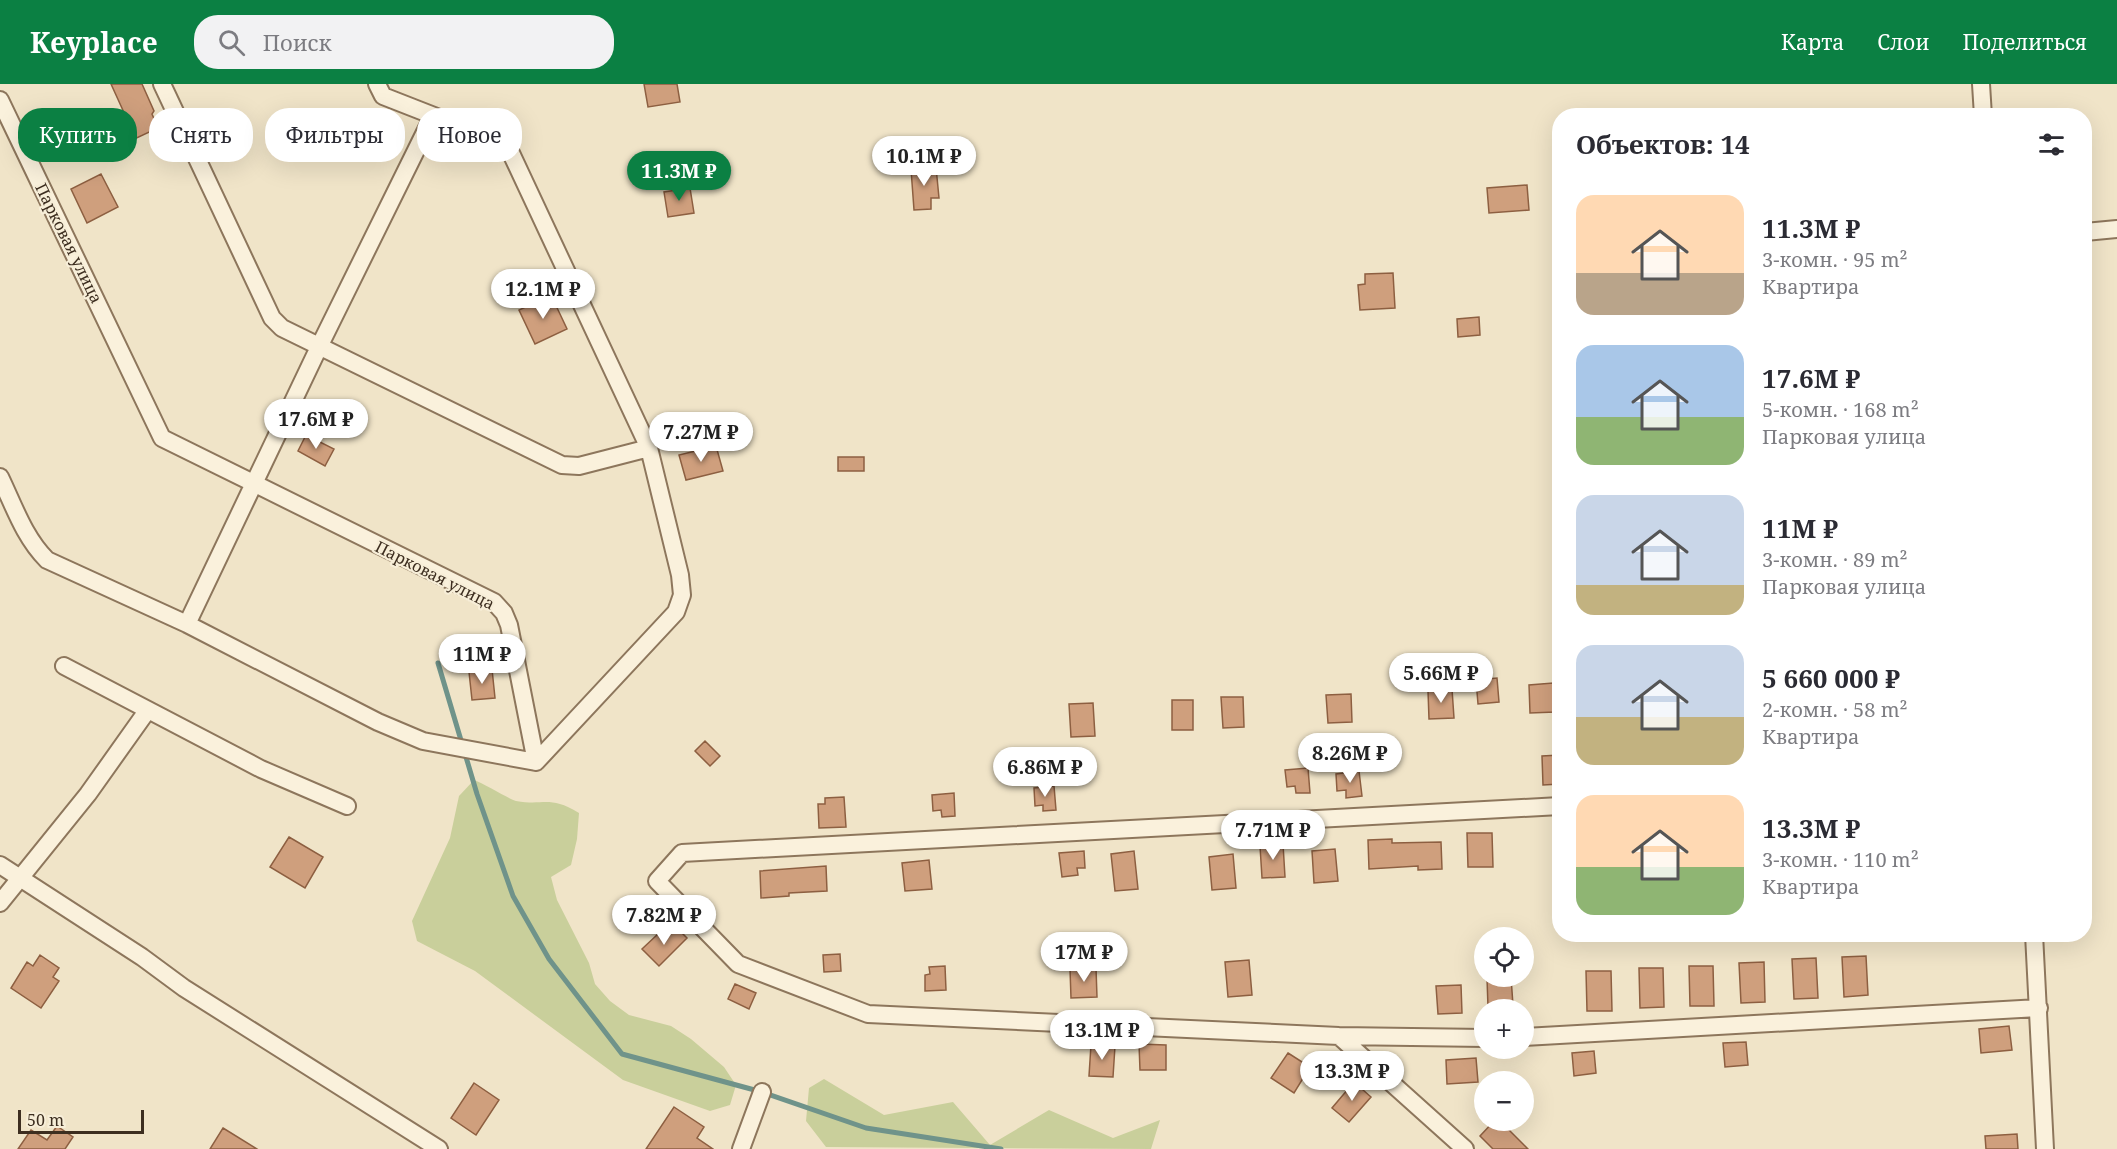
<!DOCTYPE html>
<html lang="ru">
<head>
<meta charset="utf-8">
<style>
  :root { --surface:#fff; --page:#f2f2f3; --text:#2b2b33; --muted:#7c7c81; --accent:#0b8043 }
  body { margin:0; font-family:"Noto Serif",serif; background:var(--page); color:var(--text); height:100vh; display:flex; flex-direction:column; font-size:22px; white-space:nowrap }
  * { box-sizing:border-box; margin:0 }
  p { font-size:20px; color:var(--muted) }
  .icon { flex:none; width:33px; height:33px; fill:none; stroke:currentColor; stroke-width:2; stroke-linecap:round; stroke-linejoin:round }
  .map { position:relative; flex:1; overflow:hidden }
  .sheet { position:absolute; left:1552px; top:24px; width:540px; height:834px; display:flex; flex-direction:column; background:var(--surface); border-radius:24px; box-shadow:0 6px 24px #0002 }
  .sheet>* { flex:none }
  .guide { position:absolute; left:18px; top:24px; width:570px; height:54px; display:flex; gap:12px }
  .fabs { position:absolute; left:1474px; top:843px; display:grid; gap:12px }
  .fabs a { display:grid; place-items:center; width:60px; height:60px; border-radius:50%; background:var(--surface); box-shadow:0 6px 24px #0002; font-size:30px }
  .scale { position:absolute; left:18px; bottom:15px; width:126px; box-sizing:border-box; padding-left:6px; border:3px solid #3d2e20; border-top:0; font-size:16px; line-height:21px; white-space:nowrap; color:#3d2e20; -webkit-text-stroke:4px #f7eed8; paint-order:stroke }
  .price { position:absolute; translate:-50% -51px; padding:0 14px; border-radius:21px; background:#fff; color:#222; font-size:20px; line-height:39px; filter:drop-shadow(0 2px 3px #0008) }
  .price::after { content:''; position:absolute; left:50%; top:36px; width:18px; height:14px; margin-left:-9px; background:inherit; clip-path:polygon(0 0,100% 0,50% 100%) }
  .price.on { background:var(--accent); color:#fff }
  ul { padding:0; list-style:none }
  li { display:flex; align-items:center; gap:18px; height:150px; padding:0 24px }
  li span { display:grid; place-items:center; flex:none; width:168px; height:120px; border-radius:18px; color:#555 }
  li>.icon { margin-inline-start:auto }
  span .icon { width:72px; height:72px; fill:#fffc; stroke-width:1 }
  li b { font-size:26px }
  h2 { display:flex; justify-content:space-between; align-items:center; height:72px; padding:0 24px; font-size:26px }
  .chip { padding:0 21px; border-radius:24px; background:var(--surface); box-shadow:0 6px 24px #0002; font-size:21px; line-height:54px }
  .chip.on { background:var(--accent); color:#fff }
  header { display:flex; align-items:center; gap:36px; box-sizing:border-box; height:84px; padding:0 30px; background:var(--accent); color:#fff }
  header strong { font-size:28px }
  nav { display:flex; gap:33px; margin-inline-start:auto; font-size:21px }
  .search { width:420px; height:54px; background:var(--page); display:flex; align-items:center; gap:15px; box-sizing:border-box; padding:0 21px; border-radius:24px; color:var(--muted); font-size:22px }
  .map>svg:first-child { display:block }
</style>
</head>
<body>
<header>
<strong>Keyplace</strong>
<div class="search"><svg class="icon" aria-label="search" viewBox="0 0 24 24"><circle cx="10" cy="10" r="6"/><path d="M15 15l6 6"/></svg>Поиск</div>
<nav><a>Карта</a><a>Слои</a><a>Поделиться</a></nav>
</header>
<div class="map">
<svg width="2117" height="1065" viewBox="0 0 2117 1065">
  <rect width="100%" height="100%" fill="#f0e4c8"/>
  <path fill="#c9cf9b" d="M 474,696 C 485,700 509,715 516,717 C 545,722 549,711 579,729 L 577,755 L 571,781 L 551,793 L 557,816 L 589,879 L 595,900 L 610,917 L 629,931 L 671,942 L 691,955 L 724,983 L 736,1001 L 730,1021 L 710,1027 L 623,996 L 475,887 L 417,857 L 412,837 L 450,754 L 459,712 Z
    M 824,995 L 884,1031 L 953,1018 L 990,1061 L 1049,1026 L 1113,1054 L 1160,1036 L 1151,1065 L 826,1063 L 806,1037 L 809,1004 Z"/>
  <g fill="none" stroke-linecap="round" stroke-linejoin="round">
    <path stroke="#6f938a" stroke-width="5" d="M 438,579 L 477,710 L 513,812 L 549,875 L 622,970 L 762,1008 L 866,1044 L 1001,1065"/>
  </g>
  <path fill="#cf9f7d" stroke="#8d5f41" stroke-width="1.5" d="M 111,0 L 142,0 L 154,27 L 152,30 L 158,44 L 128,58 L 118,36 L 126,33 Z
    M 644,0 L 677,0 L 680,18 L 648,23 Z
    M 79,40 L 88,58 L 60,72 L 51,53 Z
    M 936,83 L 939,114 L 931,114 L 931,125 L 914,126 L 911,85 Z
    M 101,90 L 118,123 L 87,139 L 71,105 Z
    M 1527,101 L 1529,126 L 1489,129 L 1487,104 Z
    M 690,104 L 694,129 L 668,133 L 664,108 Z
    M 1393,189 L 1395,224 L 1360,226 L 1358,201 L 1365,200 L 1365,190 Z
    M 551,211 L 567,245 L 535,260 L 519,226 Z
    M 1479,233 L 1480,251 L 1458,253 L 1457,235 Z
    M 306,351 L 334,365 L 325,382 L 298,367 Z
    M 716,362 L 723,387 L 686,396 L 679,371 Z
    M 838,373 L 864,373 L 864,387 L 838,387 Z
    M 492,585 L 495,614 L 472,616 L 469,588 Z
    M 1497,594 L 1499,618 L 1478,620 L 1476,596 Z
    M 1553,599 L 1555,628 L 1530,629 L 1529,601 Z
    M 1452,605 L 1454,634 L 1429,635 L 1428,607 Z
    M 1351,610 L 1352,638 L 1328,639 L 1326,611 Z
    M 1221,613 L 1243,613 L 1244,643 L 1223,644 Z
    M 1172,616 L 1193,616 L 1193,646 L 1172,646 Z
    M 1093,619 L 1095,652 L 1071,653 L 1069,620 Z
    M 705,657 L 720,672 L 710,682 L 695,667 Z
    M 1560,671 L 1560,700 L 1543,701 L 1542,672 Z
    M 1308,684 L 1310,709 L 1296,709 L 1295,702 L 1287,703 L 1285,686 Z
    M 1359,687 L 1362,712 L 1346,714 L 1346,706 L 1337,707 L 1336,690 Z
    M 1054,702 L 1056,726 L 1043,727 L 1043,721 L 1035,722 L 1034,704 Z
    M 954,709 L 955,732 L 942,733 L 941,726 L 933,727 L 932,711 Z
    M 844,713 L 846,743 L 819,744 L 818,720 L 825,720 L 825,714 Z
    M 1467,749 L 1492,749 L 1493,783 L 1468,783 Z
    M 289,753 L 323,773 L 305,804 L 270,783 Z
    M 1392,755 L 1392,759 L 1441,758 L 1442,785 L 1418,786 L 1418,782 L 1369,785 L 1368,756 Z
    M 1283,760 L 1285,793 L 1262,794 L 1260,762 Z
    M 1335,765 L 1338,797 L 1314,799 L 1312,767 Z
    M 1084,767 L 1085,784 L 1077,784 L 1078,791 L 1062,793 L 1059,769 Z
    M 1134,767 L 1138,805 L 1115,807 L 1111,770 Z
    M 1233,770 L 1236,804 L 1212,806 L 1209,773 Z
    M 929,776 L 932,805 L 905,807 L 902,779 Z
    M 826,782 L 827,807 L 789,809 L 789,812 L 761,814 L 760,787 Z
    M 675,842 L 687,854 L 659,882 L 642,865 L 659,849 L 664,854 Z
    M 840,870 L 841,887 L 824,888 L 823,871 Z
    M 40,871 L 59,884 L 53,893 L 59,897 L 41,924 L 11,904 L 27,878 L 33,882 Z
    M 1866,872 L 1868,911 L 1844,913 L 1842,873 Z
    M 1816,874 L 1818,914 L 1794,915 L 1792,875 Z
    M 1249,876 L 1252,911 L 1228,913 L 1225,878 Z
    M 1764,878 L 1765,918 L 1741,919 L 1739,879 Z
    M 945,882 L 946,906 L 925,907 L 925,891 L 930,890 L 929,883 Z
    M 1689,882 L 1713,882 L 1714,922 L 1690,922 Z
    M 1096,884 L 1097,913 L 1071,914 L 1070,885 Z
    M 1639,884 L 1663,884 L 1664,923 L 1640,924 Z
    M 1586,887 L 1611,887 L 1612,927 L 1587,927 Z
    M 1511,893 L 1513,921 L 1488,923 L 1487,894 Z
    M 735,900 L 756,909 L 749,925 L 728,915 Z
    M 1461,901 L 1462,929 L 1438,930 L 1436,902 Z
    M 2009,942 L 2012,966 L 1981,969 L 1979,945 Z
    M 1746,958 L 1748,981 L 1725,983 L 1723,959 Z
    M 1139,960 L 1166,961 L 1166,986 L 1140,986 Z
    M 1091,961 L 1115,962 L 1113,993 L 1089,992 Z
    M 1594,967 L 1596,989 L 1574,992 L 1572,969 Z
    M 1288,969 L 1310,983 L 1294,1009 L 1271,994 Z
    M 1476,974 L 1478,998 L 1447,1000 L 1446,976 Z
    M 1354,998 L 1371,1013 L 1349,1038 L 1332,1024 Z
    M 474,999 L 499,1016 L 476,1051 L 451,1034 Z
    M 674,1023 L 704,1043 L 697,1054 L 713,1065 L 646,1065 Z
    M 1495,1036 L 1499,1036 L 1528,1065 L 1493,1065 L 1480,1052 Z
    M 57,1042 L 73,1053 L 65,1065 L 18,1065 L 31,1046 L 47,1056 Z
    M 223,1044 L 257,1065 L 210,1065 Z
    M 2017,1050 L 2018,1065 L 1986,1065 L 1985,1052 Z"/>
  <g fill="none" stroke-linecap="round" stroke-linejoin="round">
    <g stroke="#8d765c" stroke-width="20">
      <path id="minor" d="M 162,0 L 272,234 L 282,244 L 562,381 L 579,382 L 649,364
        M 377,0 L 383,12 L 498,57 L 510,67 L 649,364 L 680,491 L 682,511 L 676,528 L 536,678
        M 1981,0 L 1983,32
        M 0,16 L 162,354 L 494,518 L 504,529 L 509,541 L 536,678
        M 2085,148 L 2117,145
        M 0,393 C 14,422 24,453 47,476 L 187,540 L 378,638 L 423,657 L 536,678
        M 187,540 L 319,263 L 433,32
        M 64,582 L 261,685 L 347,722
        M 0,781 L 142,873 L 184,904 L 439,1065
        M 0,819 L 88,710 L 147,627
        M 2034,850 L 2045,1065
        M 1339,952 L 1465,1065
        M 1524,953 L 2039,924
        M 1485,954 L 1339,952 L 868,930 L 738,880 L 657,797 L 682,769 L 1560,722
        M 741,1065 L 762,1008"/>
    </g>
    <use href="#minor" stroke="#faf1dc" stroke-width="16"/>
  </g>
  <g text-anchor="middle" stroke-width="4.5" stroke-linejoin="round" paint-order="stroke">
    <g font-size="16" fill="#3d2e20" stroke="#f7eed8">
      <text transform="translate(69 159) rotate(64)" y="6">Парковая улица</text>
      <text transform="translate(435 491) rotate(27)" y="6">Парковая улица</text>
    </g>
  </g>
</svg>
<div class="fabs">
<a><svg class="icon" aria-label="locate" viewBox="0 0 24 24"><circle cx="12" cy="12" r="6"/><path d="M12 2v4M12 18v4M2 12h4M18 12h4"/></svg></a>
<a>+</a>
<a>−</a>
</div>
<div class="scale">50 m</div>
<b class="price" style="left:924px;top:103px">10.1M ₽</b>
<b class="price on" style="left:679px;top:118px">11.3M ₽</b>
<b class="price" style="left:543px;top:236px">12.1M ₽</b>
<b class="price" style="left:316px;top:366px">17.6M ₽</b>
<b class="price" style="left:701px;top:379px">7.27M ₽</b>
<b class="price" style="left:482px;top:601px">11M ₽</b>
<b class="price" style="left:1441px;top:620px">5.66M ₽</b>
<b class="price" style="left:1350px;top:700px">8.26M ₽</b>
<b class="price" style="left:1045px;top:714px">6.86M ₽</b>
<b class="price" style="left:1273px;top:777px">7.71M ₽</b>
<b class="price" style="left:664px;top:862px">7.82M ₽</b>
<b class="price" style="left:1084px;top:899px">17M ₽</b>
<b class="price" style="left:1102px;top:977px">13.1M ₽</b>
<b class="price" style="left:1352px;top:1018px">13.3M ₽</b>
<div class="guide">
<a class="chip on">Купить</a>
<a class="chip">Снять</a>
<a class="chip">Фильтры</a>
<a class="chip">Новое</a>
</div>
<section class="sheet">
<h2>Объектов: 14<svg class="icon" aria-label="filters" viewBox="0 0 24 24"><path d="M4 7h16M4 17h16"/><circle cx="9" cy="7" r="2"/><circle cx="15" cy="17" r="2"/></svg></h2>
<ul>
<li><span style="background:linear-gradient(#ffd9b3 65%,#b9a48a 0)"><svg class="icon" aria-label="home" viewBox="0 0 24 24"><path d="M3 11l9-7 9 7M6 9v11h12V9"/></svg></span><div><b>11.3M ₽</b><p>3-комн. · 95 m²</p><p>Квартира</p></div></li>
<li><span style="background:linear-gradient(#a9c7e8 60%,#8fb573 0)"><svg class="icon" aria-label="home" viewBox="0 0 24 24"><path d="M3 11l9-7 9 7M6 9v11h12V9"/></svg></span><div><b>17.6M ₽</b><p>5-комн. · 168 m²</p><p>Парковая улица</p></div></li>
<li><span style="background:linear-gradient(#c9d6e8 75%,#c2b280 0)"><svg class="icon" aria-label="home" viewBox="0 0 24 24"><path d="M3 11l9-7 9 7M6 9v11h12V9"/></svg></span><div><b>11M ₽</b><p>3-комн. · 89 m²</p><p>Парковая улица</p></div></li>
<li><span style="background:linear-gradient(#c9d6e8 60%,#c2b280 0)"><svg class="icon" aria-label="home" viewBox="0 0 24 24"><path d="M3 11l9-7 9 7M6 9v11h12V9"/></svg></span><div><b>5 660 000 ₽</b><p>2-комн. · 58 m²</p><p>Квартира</p></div></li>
<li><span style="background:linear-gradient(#ffd9b3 60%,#8fb573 0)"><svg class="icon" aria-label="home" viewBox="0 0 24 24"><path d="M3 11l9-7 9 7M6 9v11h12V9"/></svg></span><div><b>13.3M ₽</b><p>3-комн. · 110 m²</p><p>Квартира</p></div></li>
</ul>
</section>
</div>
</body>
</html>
